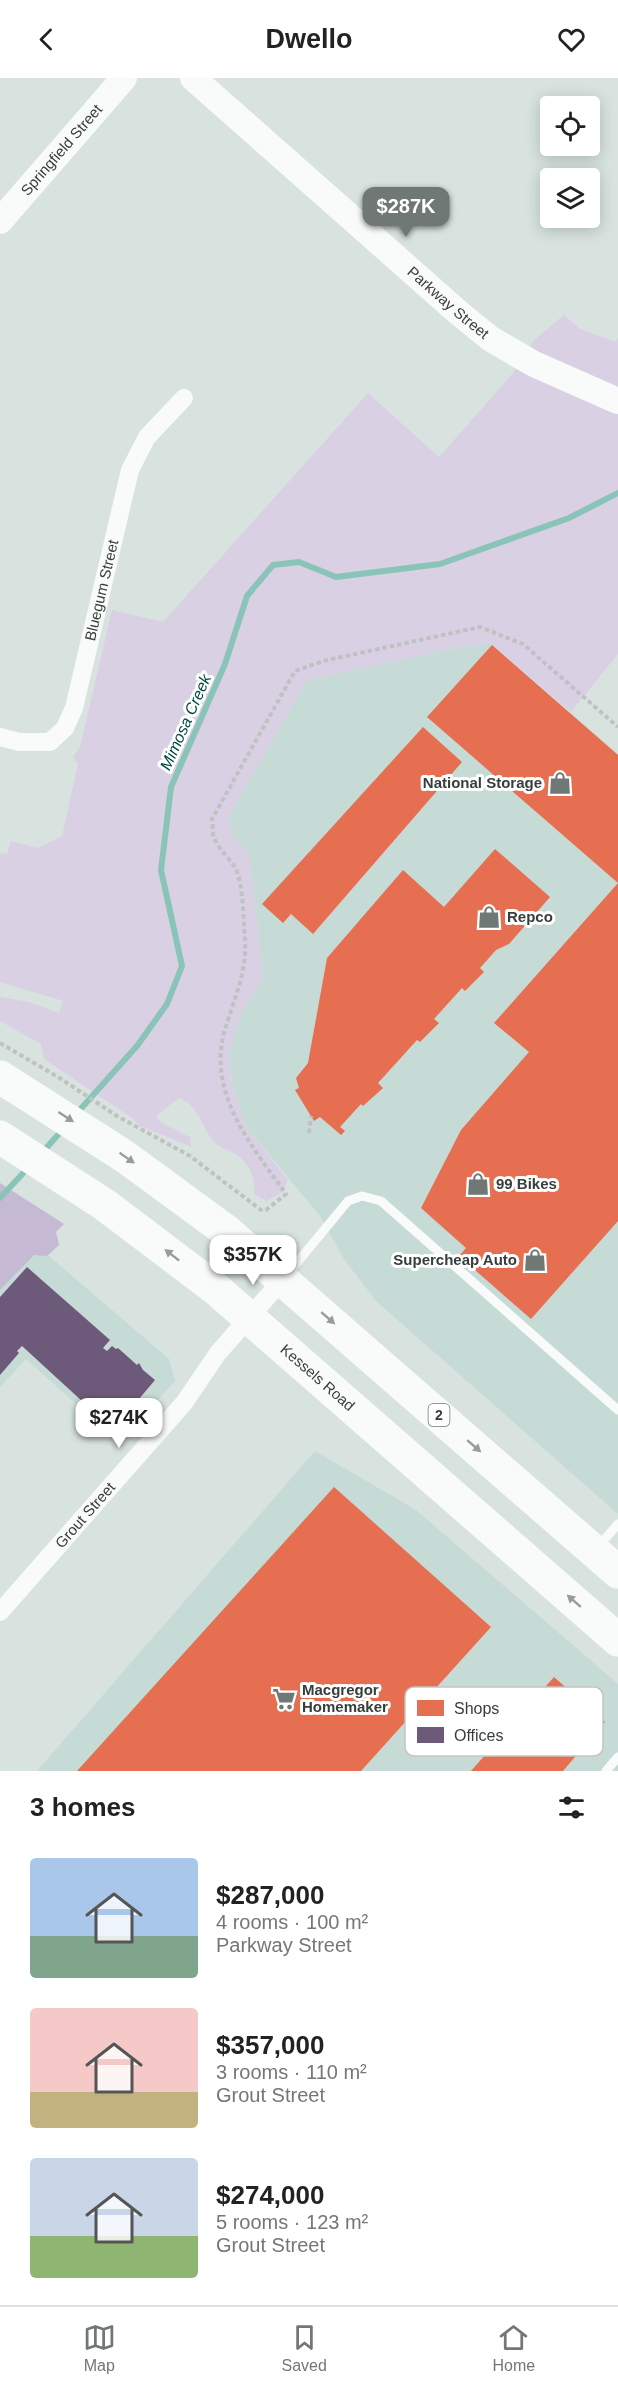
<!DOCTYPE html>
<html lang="en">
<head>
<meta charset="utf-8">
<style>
  :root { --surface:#fff; --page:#f6f6f6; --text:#222; --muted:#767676; --line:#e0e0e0; --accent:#6f7875 }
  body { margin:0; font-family:Arial,sans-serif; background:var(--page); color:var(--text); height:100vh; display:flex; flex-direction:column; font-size:22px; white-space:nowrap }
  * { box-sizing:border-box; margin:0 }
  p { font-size:20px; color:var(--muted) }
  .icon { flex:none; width:33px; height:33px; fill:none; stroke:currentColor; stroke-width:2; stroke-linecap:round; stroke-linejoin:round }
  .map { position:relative; height:1693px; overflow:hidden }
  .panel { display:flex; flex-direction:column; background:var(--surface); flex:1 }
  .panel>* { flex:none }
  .controls { position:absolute; left:540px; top:18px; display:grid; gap:12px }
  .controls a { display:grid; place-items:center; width:60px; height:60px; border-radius:6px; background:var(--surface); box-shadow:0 3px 15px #0003; font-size:30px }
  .price { position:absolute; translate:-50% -51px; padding:0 14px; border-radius:12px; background:#fff; color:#222; font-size:20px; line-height:39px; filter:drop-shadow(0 2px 3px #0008) }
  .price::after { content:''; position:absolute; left:50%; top:36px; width:18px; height:14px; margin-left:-9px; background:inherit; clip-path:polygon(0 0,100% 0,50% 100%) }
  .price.on { background:var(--accent); color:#fff }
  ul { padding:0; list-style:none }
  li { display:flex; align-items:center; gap:18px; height:150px; padding:0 30px }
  li span { display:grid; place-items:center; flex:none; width:168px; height:120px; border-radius:6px; color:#555 }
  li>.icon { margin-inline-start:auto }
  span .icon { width:72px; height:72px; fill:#fffc; stroke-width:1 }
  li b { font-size:26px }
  h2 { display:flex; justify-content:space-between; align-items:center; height:72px; padding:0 30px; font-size:26px }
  header { display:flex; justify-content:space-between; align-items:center; height:78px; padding:0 30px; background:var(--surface); font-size:27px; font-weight:600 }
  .menu { display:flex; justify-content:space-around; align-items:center; height:84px; border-top:2px solid var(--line); background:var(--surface); font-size:16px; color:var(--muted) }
  .menu a { display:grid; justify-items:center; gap:3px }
  .menu .on { color:var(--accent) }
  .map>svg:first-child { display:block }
</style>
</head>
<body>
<header><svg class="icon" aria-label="back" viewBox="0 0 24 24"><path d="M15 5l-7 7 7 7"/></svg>Dwello<svg class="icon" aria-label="heart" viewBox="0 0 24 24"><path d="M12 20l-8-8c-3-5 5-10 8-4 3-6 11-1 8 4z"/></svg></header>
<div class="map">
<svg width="618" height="1693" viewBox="0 0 618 1693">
  <rect width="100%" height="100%" fill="#d8e3e0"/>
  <path fill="#c6dad6" d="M 489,565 L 618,676 L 618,1436 L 376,1223 L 344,1181 L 320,1138 L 247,1050 L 233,1009 L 229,977 L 240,937 L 263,901 L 249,774 L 233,759 L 228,740 L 307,602 L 446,572 Z
    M 34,1165 L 169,1281 L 175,1303 L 119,1364 L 26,1281 L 0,1309 L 0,1202 Z
    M 315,1373 L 416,1432 L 618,1606 L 618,1693 L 37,1693 Z"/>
  <path fill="#d9d0e4" d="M 564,237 L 580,251 L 616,264 L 618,260 L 618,576 L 571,634 L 489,565 L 446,572 L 307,602 L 228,740 L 233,759 L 249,774 L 263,901 L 240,937 L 229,977 L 233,1009 L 247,1050 L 288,1102 L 281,1115 L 267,1123 L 254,1116 C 256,1100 249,1084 234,1075 C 225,1070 217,1070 211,1060 C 200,1044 198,1028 179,1020 L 156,1038 L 159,1043 L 191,1060 L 190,1064 L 192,1069 L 140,1048 L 132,1040 L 44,981 L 41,966 L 0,943 L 0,919 L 29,924 L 59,935 L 63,923 L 0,904 L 0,775 L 7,776 L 11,763 L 38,770 L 62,758 L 78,686 L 73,679 L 80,669 L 112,532 L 163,544 L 368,315 L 439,379 L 513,295 L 534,262 Z"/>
  <path fill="#c6b9d3" d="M 0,1105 L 64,1146 L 56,1154 L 59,1167 L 47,1178 L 34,1177 L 0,1212 Z"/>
  <path fill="#e76f51" d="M 492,567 L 618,677 L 618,805 L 427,639 Z
    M 423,649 L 462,684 L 313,856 L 291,836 L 283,845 L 262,826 Z
    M 495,771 L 550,819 L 509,866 L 496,872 L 480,890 L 484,894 L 465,913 L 462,910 L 434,941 L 439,945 L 420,964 L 417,962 L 378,1005 L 383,1010 L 363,1028 L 361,1026 L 340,1049 L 345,1053 L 341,1057 L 320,1039 L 314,1043 L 295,1012 L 299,1010 L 296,1000 L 308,985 L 327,880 L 403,792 L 444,829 Z
    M 618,805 L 618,1143 L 531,1241 L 459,1178 L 466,1170 L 421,1130 L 461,1052 L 529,974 L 494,945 Z
    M 334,1409 L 491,1549 L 361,1693 L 77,1693 Z
    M 554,1599 L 605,1644 L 563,1693 L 471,1693 Z"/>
  <path fill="#6d597a" d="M 27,1189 L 110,1262 L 103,1270 L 107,1273 L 112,1268 L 116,1271 L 118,1270 L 137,1287 L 139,1285 L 143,1292 L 155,1302 L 123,1340 L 105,1325 L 95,1335 L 22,1268 L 17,1273 L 19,1275 L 0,1297 L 0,1219 Z"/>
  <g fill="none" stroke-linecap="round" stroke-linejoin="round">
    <path stroke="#8ac4b9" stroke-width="6" d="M 77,1035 L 137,968 L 167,926 L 182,888 L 161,792 L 171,709 L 225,586 L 247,518 L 273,487 L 299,484 L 336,499 L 440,486 L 569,440 L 618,415
      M 41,1076 L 64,1050
      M 0,1120 L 28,1090"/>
    <path stroke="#bec2c0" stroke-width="4" stroke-dasharray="4.5 3" stroke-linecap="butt" d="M 0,965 L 58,999 L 117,1038 L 190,1078 L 261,1132 L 266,1132 L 286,1116 C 252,1068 206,1015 225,951 C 234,922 247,893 245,862 C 243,841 244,817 238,797 C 235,783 218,773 214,759 C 212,754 213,746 212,741 L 295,593 L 323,583 L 480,549 L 523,566 L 618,649
      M 309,1055 L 311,1038"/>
    <path stroke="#f9fbfa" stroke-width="9" d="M 286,1198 L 348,1123 L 362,1118 L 381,1123 L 618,1332
      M 598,1469 L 618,1446
      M 606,1693 L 618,1679"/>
    <g stroke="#f9fbfa" stroke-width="18">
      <path id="s1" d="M 0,659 L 19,664 L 50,664 L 65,650 L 74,630 L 130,392 L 147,359 L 184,320"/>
      <path id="s2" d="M 0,1534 L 184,1325 L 218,1275 L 283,1201"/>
    </g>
    <g stroke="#f9fbfa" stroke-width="26">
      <path id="s3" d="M 193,0 L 460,236 L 491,261 L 534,286 L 618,323"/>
      <path id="s4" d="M 0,143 L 124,0"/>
    </g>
    <g stroke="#f9fbfa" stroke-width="33">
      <path d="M 0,999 L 124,1078 L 225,1152 L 618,1494"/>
      <path id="s5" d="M 0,1059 L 105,1127 L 216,1211 L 618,1562"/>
    </g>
  </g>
  <defs><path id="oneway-solid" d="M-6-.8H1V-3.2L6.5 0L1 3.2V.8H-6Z" transform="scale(1.5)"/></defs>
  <g fill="#989c9b">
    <use href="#oneway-solid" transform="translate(66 1039) rotate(33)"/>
    <use href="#oneway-solid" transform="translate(127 1080) rotate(35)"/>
    <use href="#oneway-solid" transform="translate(172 1177) rotate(-142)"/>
    <use href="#oneway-solid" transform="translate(328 1240) rotate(41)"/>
    <use href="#oneway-solid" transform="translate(474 1368) rotate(41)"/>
    <use href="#oneway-solid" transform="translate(574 1523) rotate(-139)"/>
  </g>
  <defs>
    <g id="shop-bare" transform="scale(1.8)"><path d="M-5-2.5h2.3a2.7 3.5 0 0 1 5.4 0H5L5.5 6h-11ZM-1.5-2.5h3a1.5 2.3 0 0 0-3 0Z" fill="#6f7875" stroke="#fff" stroke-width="2.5" paint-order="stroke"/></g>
    <g id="supermarket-bare" transform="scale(1.8)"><path d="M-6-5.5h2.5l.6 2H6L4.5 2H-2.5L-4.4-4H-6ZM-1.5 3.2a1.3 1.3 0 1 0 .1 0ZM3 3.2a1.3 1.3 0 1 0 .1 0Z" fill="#6f7875" stroke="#fff" stroke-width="2.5" paint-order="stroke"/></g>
  </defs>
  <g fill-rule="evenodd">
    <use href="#shop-bare" x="560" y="705"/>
    <use href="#shop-bare" x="489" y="839"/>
    <use href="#shop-bare" x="478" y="1106"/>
    <use href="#shop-bare" x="535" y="1182"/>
    <use href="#supermarket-bare" x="284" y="1621"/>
  </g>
  <g text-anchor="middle" stroke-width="6" stroke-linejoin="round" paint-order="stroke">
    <rect fill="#fff" stroke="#737876" stroke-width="1.5" x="428.5" y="1326" width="21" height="22" rx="4.5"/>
    <g font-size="14" font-weight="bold" fill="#373e3c">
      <text x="439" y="1342">2</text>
    </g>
    <g font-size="15" fill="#373e3c" stroke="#fff">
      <text dy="5" stroke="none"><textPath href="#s4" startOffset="94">Springfield Street</textPath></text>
      <text dy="5" stroke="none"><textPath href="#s3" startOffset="340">Parkway Street</textPath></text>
      <text dy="5" stroke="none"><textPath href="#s1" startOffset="214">Bluegum Street</textPath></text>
      <text dy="5" stroke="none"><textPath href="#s5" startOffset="399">Kessels Road</textPath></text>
      <text dy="5" stroke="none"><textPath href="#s2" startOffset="129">Grout Street</textPath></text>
    </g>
    <g font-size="15" font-weight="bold" fill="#373e3c" stroke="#fff" text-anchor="start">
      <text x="542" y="710" text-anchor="end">National Storage</text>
      <text x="507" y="844">Repco</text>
      <text x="496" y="1111">99 Bikes</text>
      <text x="517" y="1187" text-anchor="end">Supercheap Auto</text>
      <text x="302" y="1617">Macgregor<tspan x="302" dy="17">Homemaker</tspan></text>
    </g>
    <g font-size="16" font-style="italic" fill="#00493f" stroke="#fff">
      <text transform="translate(185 644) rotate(-66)" y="6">Mimosa Creek</text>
    </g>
  </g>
  <rect x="405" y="1609" width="198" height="69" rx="9" fill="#fff" stroke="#c3c5c4" stroke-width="1.5"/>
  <rect x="417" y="1622" width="27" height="16" fill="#e76f51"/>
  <rect x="417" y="1649" width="27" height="16" fill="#6d597a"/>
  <g font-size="16" fill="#373e3c">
    <text x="454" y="1636">Shops</text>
    <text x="454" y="1663">Offices</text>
  </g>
</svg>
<div class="controls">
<a><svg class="icon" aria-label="locate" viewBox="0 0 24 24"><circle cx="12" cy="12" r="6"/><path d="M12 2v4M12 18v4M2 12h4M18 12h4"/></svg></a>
<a><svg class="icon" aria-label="layers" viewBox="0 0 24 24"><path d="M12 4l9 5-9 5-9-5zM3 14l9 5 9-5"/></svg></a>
</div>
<b class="price on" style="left:406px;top:160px">$287K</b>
<b class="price" style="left:253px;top:1208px">$357K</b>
<b class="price" style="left:119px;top:1371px">$274K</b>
</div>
<section class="panel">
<h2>3 homes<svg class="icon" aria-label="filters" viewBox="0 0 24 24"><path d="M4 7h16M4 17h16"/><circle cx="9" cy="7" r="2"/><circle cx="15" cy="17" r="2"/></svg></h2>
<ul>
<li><span style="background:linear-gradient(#a9c7e8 65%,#7fa58c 0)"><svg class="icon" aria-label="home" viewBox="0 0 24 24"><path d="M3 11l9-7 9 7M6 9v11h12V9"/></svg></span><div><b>$287,000</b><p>4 rooms · 100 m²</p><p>Parkway Street</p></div></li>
<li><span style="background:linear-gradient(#f6c9c9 70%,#c2b280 0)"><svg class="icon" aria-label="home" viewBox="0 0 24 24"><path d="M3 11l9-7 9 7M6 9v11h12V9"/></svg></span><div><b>$357,000</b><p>3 rooms · 110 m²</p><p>Grout Street</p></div></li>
<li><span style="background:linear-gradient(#c9d6e8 65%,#8fb573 0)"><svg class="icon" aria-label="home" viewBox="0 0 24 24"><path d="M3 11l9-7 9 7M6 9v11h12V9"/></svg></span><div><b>$274,000</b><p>5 rooms · 123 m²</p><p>Grout Street</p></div></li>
</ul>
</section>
<nav class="menu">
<a class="on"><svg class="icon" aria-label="map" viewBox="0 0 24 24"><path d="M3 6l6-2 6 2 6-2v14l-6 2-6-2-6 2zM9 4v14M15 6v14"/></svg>Map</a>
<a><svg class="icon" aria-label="saved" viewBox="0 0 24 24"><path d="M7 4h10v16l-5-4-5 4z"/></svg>Saved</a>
<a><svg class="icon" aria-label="home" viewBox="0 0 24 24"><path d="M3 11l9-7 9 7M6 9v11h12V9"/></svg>Home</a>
</nav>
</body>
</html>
